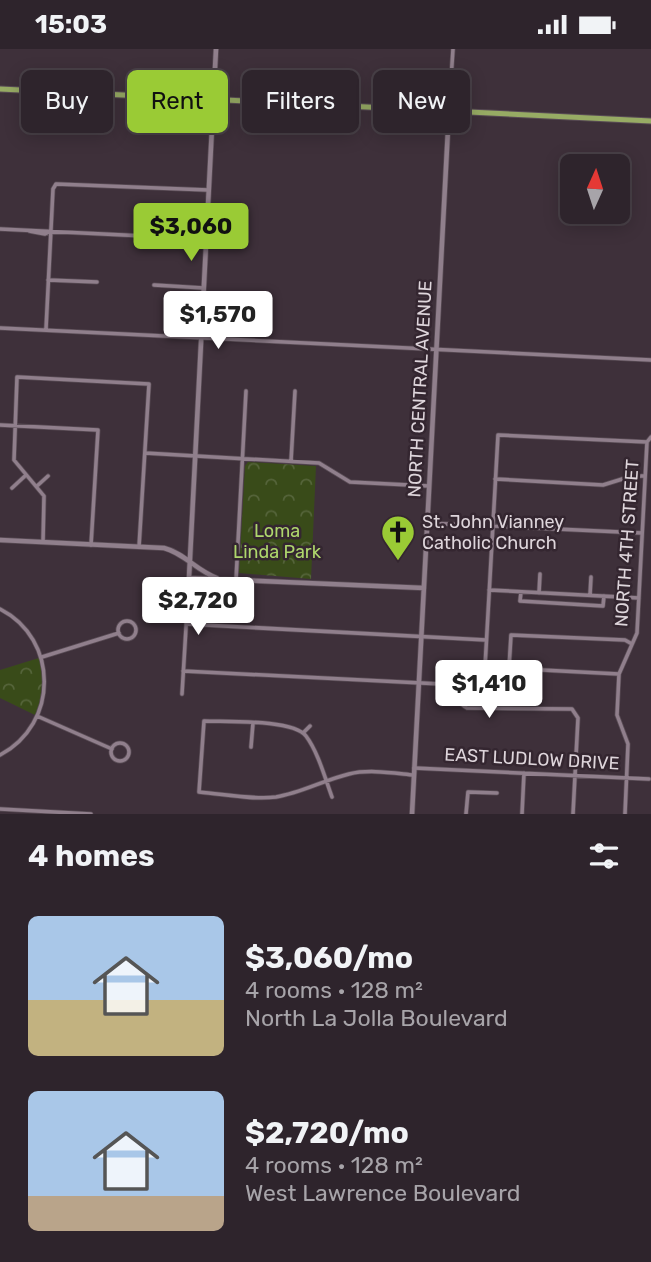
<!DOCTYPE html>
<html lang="en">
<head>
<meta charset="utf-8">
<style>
  :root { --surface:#2e242c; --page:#3a3038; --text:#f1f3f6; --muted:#a7a4a9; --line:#494148; --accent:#9acb35 }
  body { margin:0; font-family:Rubik,sans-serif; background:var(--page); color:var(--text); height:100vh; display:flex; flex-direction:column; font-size:26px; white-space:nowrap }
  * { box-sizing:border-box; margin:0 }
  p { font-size:23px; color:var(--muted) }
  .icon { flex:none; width:38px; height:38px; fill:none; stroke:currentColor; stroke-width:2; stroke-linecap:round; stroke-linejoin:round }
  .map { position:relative; height:765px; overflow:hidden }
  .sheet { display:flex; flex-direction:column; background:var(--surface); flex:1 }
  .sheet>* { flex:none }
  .banner { position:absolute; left:21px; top:21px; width:609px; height:63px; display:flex; gap:14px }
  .needle { width:46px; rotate:3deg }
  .fabs { position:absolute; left:560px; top:105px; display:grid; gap:14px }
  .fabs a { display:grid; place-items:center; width:70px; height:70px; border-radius:10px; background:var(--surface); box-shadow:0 4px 18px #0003,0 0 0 2px var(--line); font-size:35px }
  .price { position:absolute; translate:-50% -60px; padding:0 16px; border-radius:7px; background:#fff; color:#222; font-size:23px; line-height:46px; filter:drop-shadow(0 2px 4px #0008) }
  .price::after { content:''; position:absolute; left:50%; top:42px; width:21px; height:16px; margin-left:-10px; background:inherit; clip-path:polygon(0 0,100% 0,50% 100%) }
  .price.current { background:var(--accent); color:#111 }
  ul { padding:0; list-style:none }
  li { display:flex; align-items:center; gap:21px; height:175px; padding:0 28px }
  li span { display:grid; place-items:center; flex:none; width:196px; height:140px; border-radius:10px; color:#555 }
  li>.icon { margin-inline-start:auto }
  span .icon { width:84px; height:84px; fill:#fffc; stroke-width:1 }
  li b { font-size:30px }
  h2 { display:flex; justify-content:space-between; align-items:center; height:84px; padding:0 28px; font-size:30px }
  .tag { padding:0 24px; border-radius:10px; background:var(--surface); box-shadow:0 4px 18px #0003,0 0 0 2px var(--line); font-size:24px; line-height:63px }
  .tag.current { background:var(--accent); color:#111 }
  .status { display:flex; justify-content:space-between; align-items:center; height:49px; padding:0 35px; background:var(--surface); direction:ltr }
  .status svg { height:19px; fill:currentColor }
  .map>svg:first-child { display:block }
</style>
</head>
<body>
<div class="status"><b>15:03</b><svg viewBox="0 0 49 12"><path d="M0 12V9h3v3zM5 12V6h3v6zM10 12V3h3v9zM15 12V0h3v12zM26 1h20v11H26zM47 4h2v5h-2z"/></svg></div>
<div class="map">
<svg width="651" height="765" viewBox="0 0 651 765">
  <defs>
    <pattern id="park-crowns" width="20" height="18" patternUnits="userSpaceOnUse" patternTransform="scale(1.75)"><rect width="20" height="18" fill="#394b19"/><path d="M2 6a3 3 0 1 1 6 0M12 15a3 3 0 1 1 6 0" fill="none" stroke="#55643a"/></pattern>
  </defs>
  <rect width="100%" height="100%" fill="#3e303a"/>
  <path fill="url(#park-crowns)" d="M 248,413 L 316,417 L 311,530 L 239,524 L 245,417 Z
    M 42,608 L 45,638 L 37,667 L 0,649 L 0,621 Z"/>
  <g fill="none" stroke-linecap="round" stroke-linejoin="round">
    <g stroke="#594c55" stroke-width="5">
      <path id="street" d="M 449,61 L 453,0
        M 0,180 L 206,190
        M 29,182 L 45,185 L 51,182
        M 48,231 L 97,233
        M 154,236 L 203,239
        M 0,279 L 651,311
        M 46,280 L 53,140 L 56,135 L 208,141
        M 0,376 L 98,381 L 91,496
        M 145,404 L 319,414 L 350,433 L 429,437
        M 291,412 L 295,342
        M 495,430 L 603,436 L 632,427 L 645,427
        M 37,437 L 48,427
        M 12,439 L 26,426
        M 427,474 L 642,484
        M 43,493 L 44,447 L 14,411 L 17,328 L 149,335 L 139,498
        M 236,531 L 246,342
        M 489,541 L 639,549
        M 521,543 L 520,552 L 603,557 L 604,547
        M 539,544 L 540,525
        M 590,546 L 591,528
        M 0,560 C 59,590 59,675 0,706
        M118 581a9 9 0 1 1 18 0a9 9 0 1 1-18 0Z
        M 186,575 L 486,591
        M 42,608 L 119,584
        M 509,619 L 511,586 L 625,591 L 632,595
        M 183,622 L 441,635 C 454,639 455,653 467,659 L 572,660 L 578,669 L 573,765
        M 619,625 L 485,618 L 498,386 L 647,393
        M 182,645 L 189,529
        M 37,667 L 112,700
        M 303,684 L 310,677
        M111 703a9 9 0 1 1 18 0a9 9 0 1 1-18 0Z
        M 251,698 L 253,674
        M 414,719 L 649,730
        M 332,748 C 325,729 318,703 306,687 C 293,670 226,673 204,672 L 199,743 C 224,745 252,751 276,748 C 301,744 324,731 349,725 C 369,720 393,724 414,726
        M 0,760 L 91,765
        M 466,765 L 468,743 L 497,744
        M 522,765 L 524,724
        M 625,765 L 628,695 L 617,666 L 619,625 L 637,584 L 647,393 L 651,388"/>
    </g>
    <g stroke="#594c55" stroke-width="6">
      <path id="secondary" d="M 216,0 L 189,529 L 424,539
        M 0,491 L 164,499 C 184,504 197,522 217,529
        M 412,765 L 449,61"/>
    </g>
    <g stroke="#594c55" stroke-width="7">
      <path id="primary" d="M 0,40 L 651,72"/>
    </g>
    <use href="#street" stroke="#907f8c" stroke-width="3.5"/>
    <use href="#secondary" stroke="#907f8c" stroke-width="4.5"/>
    <use href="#primary" stroke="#97ab64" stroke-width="5"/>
  </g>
  <defs>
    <g id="church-pin" transform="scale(1.75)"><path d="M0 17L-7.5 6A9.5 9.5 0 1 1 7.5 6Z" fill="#9acb35" stroke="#342630"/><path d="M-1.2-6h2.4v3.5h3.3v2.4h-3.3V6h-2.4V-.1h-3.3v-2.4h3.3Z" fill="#111"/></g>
  </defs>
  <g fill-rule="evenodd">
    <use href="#church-pin" x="398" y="483"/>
  </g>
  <g text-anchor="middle" stroke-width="5" stroke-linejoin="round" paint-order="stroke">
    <g font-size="18" fill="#ded5db" stroke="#342630">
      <text transform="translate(420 340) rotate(-87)" y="6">NORTH CENTRAL AVENUE</text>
      <text transform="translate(627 494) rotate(-86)" y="6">NORTH 4TH STREET</text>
      <text transform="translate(532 710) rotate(3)" y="6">EAST LUDLOW DRIVE</text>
    </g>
    <g font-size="18" fill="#ded5db" stroke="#342630" text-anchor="start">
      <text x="422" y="479">St. John Vianney<tspan x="422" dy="21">Catholic Church</tspan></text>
    </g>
    <g font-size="18" fill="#aed66c" stroke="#342630">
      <text x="277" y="488">Loma<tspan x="277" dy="21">Linda Park</tspan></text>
    </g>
  </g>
</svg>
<div class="fabs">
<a><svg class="needle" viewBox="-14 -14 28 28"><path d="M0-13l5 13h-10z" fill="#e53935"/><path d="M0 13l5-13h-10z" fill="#a7a4a9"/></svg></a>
</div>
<b class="price current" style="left:191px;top:214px">$3,060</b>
<b class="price" style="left:218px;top:302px">$1,570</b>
<b class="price" style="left:198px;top:588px">$2,720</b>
<b class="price" style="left:489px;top:671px">$1,410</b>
<div class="banner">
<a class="tag">Buy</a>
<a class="tag current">Rent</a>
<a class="tag">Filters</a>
<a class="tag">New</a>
</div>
</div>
<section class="sheet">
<h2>4 homes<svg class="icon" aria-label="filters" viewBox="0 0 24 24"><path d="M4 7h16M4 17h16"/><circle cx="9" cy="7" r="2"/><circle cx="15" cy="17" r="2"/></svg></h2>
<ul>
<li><span style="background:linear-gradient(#a9c7e8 60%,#c2b280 0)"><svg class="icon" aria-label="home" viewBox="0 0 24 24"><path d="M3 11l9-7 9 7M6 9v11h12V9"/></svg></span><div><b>$3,060/mo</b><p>4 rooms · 128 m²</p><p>North La Jolla Boulevard</p></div></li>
<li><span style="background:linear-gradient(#a9c7e8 75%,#b9a48a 0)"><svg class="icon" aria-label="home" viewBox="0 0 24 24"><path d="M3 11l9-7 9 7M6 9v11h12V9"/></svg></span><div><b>$2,720/mo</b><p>4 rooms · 128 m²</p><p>West Lawrence Boulevard</p></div></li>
</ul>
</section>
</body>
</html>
